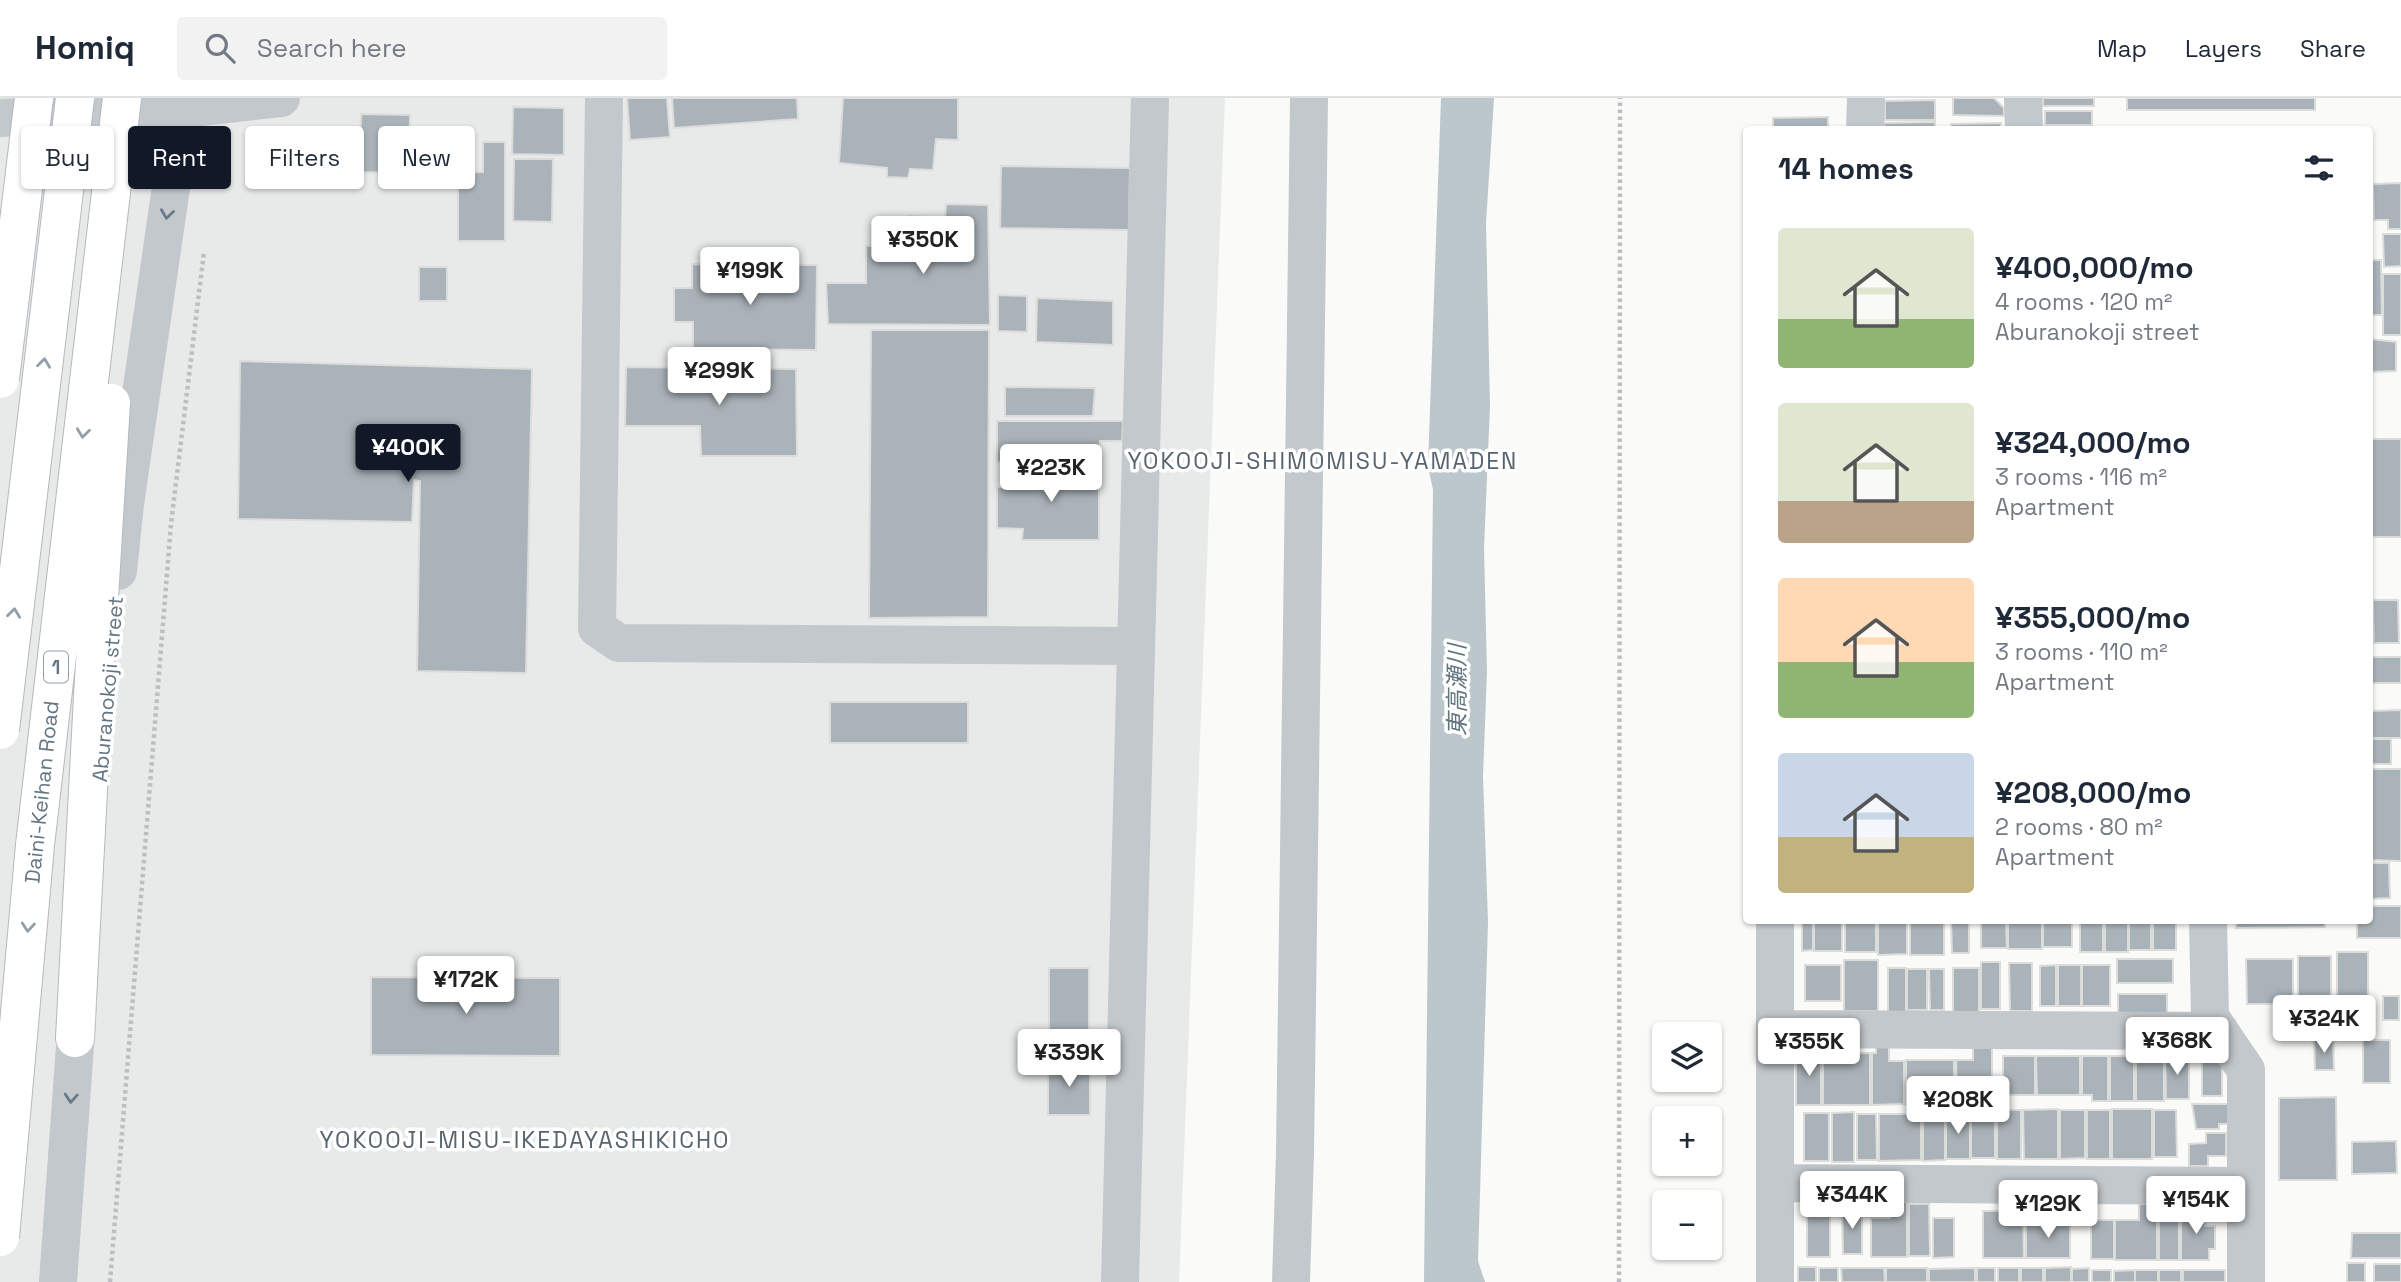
<!DOCTYPE html>
<html lang="en">
<head>
<meta charset="utf-8">
<style>
  :root { --surface:#fff; --page:#f2f2f3; --text:#1f2937; --muted:#747a83; --line:#e0e1e3; --accent:#111827 }
  body { margin:0; font-family:"Space Grotesk","Noto Sans JP",sans-serif; background:var(--page); color:var(--text); height:100vh; display:flex; flex-direction:column; font-size:26px; white-space:nowrap }
  * { box-sizing:border-box; margin:0 }
  p { font-size:23px; color:var(--muted) }
  .icon { flex:none; width:38px; height:38px; fill:none; stroke:currentColor; stroke-width:2; stroke-linecap:round; stroke-linejoin:round }
  .map { position:relative; flex:1; overflow:hidden }
  .drawer { position:absolute; left:1743px; top:28px; width:630px; height:798px; display:flex; flex-direction:column; background:var(--surface); border-radius:7px; box-shadow:0 2px 5px #0004 }
  .drawer>* { flex:none }
  .banner { position:absolute; left:21px; top:28px; width:665px; height:63px; display:flex; gap:14px }
  .controls { position:absolute; left:1652px; top:924px; display:grid; gap:14px }
  .controls a { display:grid; place-items:center; width:70px; height:70px; border-radius:7px; background:var(--surface); box-shadow:0 2px 5px #0004; font-size:35px }
  .price { position:absolute; translate:-50% -60px; padding:0 16px; border-radius:7px; background:#fff; color:#222; font-size:23px; line-height:46px; filter:drop-shadow(0 2px 4px #0008) }
  .price::after { content:''; position:absolute; left:50%; top:42px; width:21px; height:16px; margin-left:-10px; background:inherit; clip-path:polygon(0 0,100% 0,50% 100%) }
  .price.current { background:var(--accent); color:#fff }
  ul { padding:0; list-style:none }
  li { display:flex; align-items:center; gap:21px; height:175px; padding:0 35px }
  li span { display:grid; place-items:center; flex:none; width:196px; height:140px; border-radius:7px; color:#555 }
  li>.icon { margin-inline-start:auto }
  span .icon { width:84px; height:84px; fill:#fffc; stroke-width:1 }
  li b { font-size:30px }
  h2 { display:flex; justify-content:space-between; align-items:center; height:84px; padding:0 35px; font-size:30px }
  .pill { padding:0 24px; border-radius:7px; background:var(--surface); box-shadow:0 2px 5px #0004; font-size:24px; line-height:63px }
  .pill.current { background:var(--accent); color:#fff }
  header { display:flex; align-items:center; gap:42px; box-sizing:border-box; height:98px; padding:0 35px; background:var(--surface); border-bottom:2px solid var(--line) }
  header strong { font-size:33px }
  nav { display:flex; gap:38px; margin-inline-start:auto; font-size:24px }
  .search { width:490px; height:63px; background:var(--page); display:flex; align-items:center; gap:18px; box-sizing:border-box; padding:0 24px; border-radius:7px; color:var(--muted); font-size:26px }
  .map>svg:first-child { display:block }
</style>
</head>
<body>
<header>
<strong>Homiq</strong>
<div class="search"><svg class="icon" aria-label="search" viewBox="0 0 24 24"><circle cx="10" cy="10" r="6"/><path d="M15 15l6 6"/></svg>Search here</div>
<nav><a>Map</a><a>Layers</a><a>Share</a></nav>
</header>
<div class="map">
<svg width="2401" height="1184" viewBox="0 0 2401 1184">
  <rect width="100%" height="100%" fill="#fafaf8"/>
  <path fill="#e8e9e9" d="M 0,0 L 1225,0 L 1179,1184 L 0,1184 Z"/>
  <path fill="#bbc7cb" d="M 1441,0 L 1494,0 L 1486,125 L 1490,308 L 1484,451 L 1487,573 L 1483,678 L 1488,824 L 1478,1163 L 1485,1184 L 1424,1184 L 1433,392 L 1428,368 Z"/>
  <path fill="#aab3b9" stroke="#dcdcda" stroke-width="2" d="M 627,0 L 667,0 L 670,39 L 630,42 Z
    M 672,0 L 797,0 L 798,21 L 674,30 Z
    M 843,0 L 958,0 L 958,42 L 936,41 L 933,72 L 910,71 L 908,80 L 887,79 L 887,70 L 839,65 Z
    M 1953,0 L 1994,0 L 2004,10 L 2004,18 L 1953,17 Z
    M 2043,0 L 2094,0 L 2094,8 L 2043,8 Z
    M 2127,0 L 2315,0 L 2315,12 L 2127,12 Z
    M 1935,2 L 1935,22 L 1885,22 L 1885,3 Z
    M 513,9 L 564,10 L 564,57 L 512,56 Z
    M 2045,13 L 2092,13 L 2092,27 L 2045,27 Z
    M 361,16 L 410,17 L 409,75 L 360,74 Z
    M 1828,19 L 1828,32 L 1773,32 L 1773,20 Z
    M 1935,24 L 1935,32 L 1884,32 L 1884,25 Z
    M 2001,25 L 2001,32 L 1951,32 L 1951,26 Z
    M 2045,29 L 2091,29 L 2091,32 L 2045,32 Z
    M 267,30 L 317,30 L 317,50 L 266,50 Z
    M 483,44 L 505,44 L 505,143 L 458,143 L 458,75 L 483,74 Z
    M 261,53 L 324,56 L 322,78 L 260,75 Z
    M 514,61 L 553,61 L 552,124 L 513,123 Z
    M 1001,68 L 1130,70 L 1129,132 L 1000,130 Z
    M 2401,85 L 2401,131 L 2388,131 L 2388,122 L 2374,122 L 2373,86 Z
    M 946,106 L 988,107 L 990,227 L 828,226 L 826,185 L 866,185 L 866,148 L 910,148 L 910,118 L 945,120 Z
    M 2383,136 L 2401,136 L 2401,168 L 2384,169 Z
    M 2370,162 L 2381,162 L 2382,217 L 2370,217 Z
    M 692,166 L 817,167 L 816,252 L 693,251 L 693,224 L 674,224 L 674,190 L 692,190 Z
    M 419,169 L 447,169 L 447,203 L 419,203 Z
    M 2383,176 L 2401,176 L 2401,237 L 2383,237 Z
    M 998,197 L 1027,198 L 1027,234 L 998,233 Z
    M 1037,200 L 1113,203 L 1113,247 L 1036,244 Z
    M 871,232 L 989,232 L 988,519 L 869,520 Z
    M 2370,241 L 2396,244 L 2396,273 L 2370,274 Z
    M 240,263 L 532,271 L 526,575 L 417,573 L 420,383 L 414,382 L 412,424 L 238,421 Z
    M 626,269 L 796,271 L 797,358 L 701,358 L 700,328 L 625,328 Z
    M 1005,289 L 1095,290 L 1093,318 L 1005,318 Z
    M 997,323 L 1123,323 L 1122,343 L 1100,343 L 1100,366 L 997,364 Z
    M 2370,341 L 2401,341 L 2401,439 L 2370,439 Z
    M 1014,370 L 1099,372 L 1099,442 L 1022,442 L 1023,431 L 997,430 L 997,389 L 1013,390 Z
    M 2373,502 L 2398,502 L 2399,545 L 2374,545 Z
    M 2370,559 L 2401,559 L 2401,585 L 2370,585 Z
    M 830,604 L 968,604 L 968,645 L 830,645 Z
    M 2401,612 L 2401,640 L 2370,640 L 2370,613 Z
    M 2370,641 L 2391,641 L 2391,666 L 2370,666 Z
    M 2370,671 L 2401,671 L 2401,763 L 2370,762 Z
    M 2370,765 L 2389,765 L 2390,800 L 2370,801 Z
    M 2370,808 L 2401,808 L 2401,840 L 2357,840 L 2357,822 L 2370,822 Z
    M 1802,822 L 1813,822 L 1813,852 L 1802,853 Z
    M 1814,822 L 1842,822 L 1842,853 L 1814,853 Z
    M 1845,822 L 1876,822 L 1876,854 L 1845,854 Z
    M 1878,822 L 1907,822 L 1907,856 L 1878,857 Z
    M 1910,822 L 1944,822 L 1944,857 L 1910,857 Z
    M 1951,822 L 1969,822 L 1969,855 L 1952,855 Z
    M 1981,822 L 2006,822 L 2007,850 L 1981,850 Z
    M 2008,822 L 2042,822 L 2042,851 L 2008,851 Z
    M 2043,822 L 2072,822 L 2072,849 L 2043,849 Z
    M 2080,822 L 2103,822 L 2103,854 L 2080,854 Z
    M 2105,822 L 2128,822 L 2128,854 L 2105,854 Z
    M 2129,822 L 2151,822 L 2151,852 L 2129,852 Z
    M 2153,822 L 2176,822 L 2176,852 L 2153,852 Z
    M 2236,822 L 2325,822 L 2325,829 L 2236,830 Z
    M 2337,854 L 2368,854 L 2368,901 L 2337,901 Z
    M 2298,858 L 2331,858 L 2331,909 L 2298,909 Z
    M 2117,861 L 2173,861 L 2173,885 L 2117,885 Z
    M 2246,861 L 2293,861 L 2293,906 L 2247,906 Z
    M 1844,862 L 1878,862 L 1878,913 L 1844,913 Z
    M 1981,864 L 2000,864 L 2000,911 L 1981,911 Z
    M 2009,865 L 2032,865 L 2032,913 L 2010,913 Z
    M 1805,867 L 1841,867 L 1841,903 L 1805,903 Z
    M 2056,867 L 2056,908 L 2040,908 L 2040,868 Z
    M 2058,867 L 2081,867 L 2081,908 L 2058,908 Z
    M 2082,867 L 2110,867 L 2110,908 L 2082,908 Z
    M 1049,870 L 1089,870 L 1089,944 L 1049,944 Z
    M 1888,870 L 1906,870 L 1906,918 L 1888,918 Z
    M 1953,870 L 1979,870 L 1979,917 L 1953,918 Z
    M 1907,871 L 1927,871 L 1927,912 L 1907,912 Z
    M 1929,871 L 1944,871 L 1944,912 L 1930,912 Z
    M 371,879 L 560,880 L 560,958 L 371,957 Z
    M 2118,896 L 2167,896 L 2167,915 L 2118,915 Z
    M 2383,898 L 2399,898 L 2399,922 L 2383,922 Z
    M 2327,913 L 2350,913 L 2350,935 L 2327,935 Z
    M 2314,942 L 2333,942 L 2334,972 L 2315,972 Z
    M 2363,942 L 2390,942 L 2390,985 L 2363,985 Z
    M 1876,948 L 1889,948 L 1889,963 L 1904,963 L 1904,1006 L 1872,1007 L 1872,955 L 1876,955 Z
    M 1973,949 L 1992,949 L 1992,1005 L 1957,1005 L 1956,962 L 1973,962 Z
    M 1804,951 L 1821,951 L 1821,1007 L 1796,1007 L 1796,960 L 1804,960 Z
    M 1823,955 L 1870,955 L 1870,1007 L 1823,1007 Z
    M 2003,958 L 2035,958 L 2035,997 L 2003,997 Z
    M 2036,958 L 2080,958 L 2080,997 L 2037,997 Z
    M 2082,958 L 2108,958 L 2108,1003 L 2092,1003 L 2092,997 L 2082,997 Z
    M 2110,958 L 2134,958 L 2134,1003 L 2110,1003 Z
    M 2136,958 L 2164,958 L 2164,1003 L 2136,1003 Z
    M 2165,958 L 2189,958 L 2189,1001 L 2166,1001 Z
    M 1906,962 L 1954,962 L 1954,1006 L 1906,1007 Z
    M 2202,964 L 2222,964 L 2222,998 L 2202,998 Z
    M 1048,965 L 1090,965 L 1090,1017 L 1048,1017 Z
    M 2336,999 L 2337,1082 L 2279,1082 L 2279,1000 Z
    M 2192,1006 L 2228,1006 L 2228,1026 L 2219,1026 L 2219,1031 L 2196,1031 Z
    M 1971,1010 L 1995,1010 L 1995,1060 L 1971,1060 Z
    M 2058,1011 L 2058,1061 L 2024,1061 L 2023,1012 Z
    M 2112,1011 L 2152,1011 L 2152,1061 L 2112,1061 Z
    M 1997,1012 L 2021,1012 L 2021,1061 L 1997,1061 Z
    M 2060,1012 L 2085,1012 L 2085,1060 L 2060,1061 Z
    M 2087,1012 L 2110,1012 L 2110,1061 L 2087,1061 Z
    M 2154,1012 L 2176,1012 L 2177,1059 L 2154,1059 Z
    M 1854,1014 L 1854,1064 L 1832,1064 L 1832,1015 Z
    M 1945,1014 L 1945,1062 L 1923,1063 L 1923,1015 Z
    M 1946,1014 L 1970,1014 L 1970,1061 L 1946,1061 Z
    M 1804,1015 L 1829,1015 L 1829,1063 L 1804,1063 Z
    M 1857,1016 L 1876,1016 L 1877,1062 L 1857,1062 Z
    M 1879,1016 L 1921,1016 L 1921,1062 L 1879,1063 Z
    M 2206,1035 L 2226,1035 L 2226,1058 L 2208,1058 L 2208,1068 L 2189,1068 L 2189,1046 L 2206,1045 Z
    M 2396,1043 L 2397,1075 L 2352,1076 L 2352,1044 Z
    M 1890,1104 L 1907,1104 L 1907,1159 L 1871,1159 L 1871,1120 L 1890,1120 Z
    M 1909,1106 L 1929,1106 L 1930,1158 L 1909,1158 Z
    M 2139,1106 L 2157,1106 L 2157,1162 L 2115,1162 L 2115,1122 L 2139,1122 Z
    M 2179,1106 L 2179,1162 L 2159,1162 L 2159,1107 Z
    M 1842,1111 L 1862,1111 L 1862,1156 L 1843,1156 Z
    M 1807,1113 L 1830,1113 L 1830,1159 L 1807,1159 Z
    M 1983,1113 L 2023,1113 L 2024,1160 L 1983,1160 Z
    M 2181,1113 L 2205,1113 L 2205,1128 L 2215,1128 L 2215,1151 L 2209,1151 L 2209,1162 L 2181,1162 Z
    M 1933,1120 L 1954,1120 L 1954,1159 L 1933,1160 Z
    M 2091,1122 L 2114,1122 L 2114,1161 L 2091,1161 Z
    M 2026,1124 L 2070,1124 L 2070,1160 L 2026,1160 Z
    M 2352,1135 L 2401,1135 L 2401,1160 L 2351,1160 Z
    M 2347,1165 L 2365,1165 L 2365,1184 L 2347,1184 Z
    M 2374,1166 L 2401,1166 L 2401,1184 L 2374,1184 Z
    M 1798,1169 L 1816,1169 L 1816,1184 L 1798,1184 Z
    M 2071,1169 L 2071,1184 L 2045,1184 L 2045,1170 Z
    M 1819,1170 L 1838,1170 L 1838,1184 L 1819,1184 Z
    M 1841,1170 L 1884,1170 L 1885,1184 L 1842,1184 Z
    M 1886,1170 L 1927,1170 L 1927,1184 L 1886,1184 Z
    M 1975,1170 L 1975,1184 L 1929,1184 L 1929,1171 Z
    M 1977,1170 L 1995,1170 L 1995,1184 L 1977,1184 Z
    M 1998,1170 L 2019,1170 L 2019,1184 L 1998,1184 Z
    M 2021,1170 L 2043,1170 L 2043,1184 L 2021,1184 Z
    M 2089,1170 L 2089,1184 L 2072,1184 L 2072,1171 Z
    M 2092,1172 L 2111,1172 L 2111,1184 L 2092,1184 Z
    M 2135,1172 L 2158,1172 L 2158,1184 L 2135,1184 Z
    M 2135,1172 L 2135,1184 L 2114,1184 L 2114,1173 Z
    M 2159,1172 L 2181,1172 L 2181,1184 L 2159,1184 Z
    M 2183,1172 L 2225,1172 L 2225,1184 L 2183,1184 Z"/>
  <g fill="none" stroke-linecap="round" stroke-linejoin="round">
    <g stroke="#b4b9bd" stroke-width="40">
      <path id="highway" d="M 75,940 L 93,598"/>
    </g>
    <path stroke="#bbbfc2" stroke-width="4.5" stroke-dasharray="3.5 3.5" stroke-linecap="butt" d="M 110,1184 L 171,426 L 204,154
      M 1619,1184 L 1620,0"/>
    <path stroke="#c3c8cc" stroke-width="38" d="M 604,0 L 597,530 L 619,545 L 1135,548
      M 2023,0 L 2024,32
      M 0,20 L 182,11 L 281,0
      M 1865,32 L 1866,0
      M 118,473 L 125,406 L 184,0
      M 1775,822 L 1775,1184
      M 2208,822 L 2210,919 L 2246,972 L 2246,1184
      M 1775,931 L 2220,933
      M 1775,1085 L 2246,1088
      M 58,1184 L 78,906
      M 1120,1184 L 1150,0
      M 1291,1184 L 1295,1054 L 1309,0"/>
    <use href="#highway" stroke="#fff" stroke-width="38"/>
    <g stroke="#b4b9bd" stroke-width="40" stroke-linecap="butt">
      <path id="highway-bridge" d="M 0,281 L 34,0
        M 93,598 L 111,305
        M 0,632 L 75,0
        M 0,1139 L 35,747 L 122,0"/>
    </g>
    <use href="#highway-bridge" stroke="#fff" stroke-width="38"/>
  </g>
  <defs><path id="oneway-chevron" d="M-2-3.5L2.5 0L-2 3.5" fill="none" stroke-width="1.6" stroke-linecap="round" stroke-linejoin="round" transform="scale(1.75)"/></defs>
  <g stroke="#6a7a87">
    <use href="#oneway-chevron" transform="translate(167 116) rotate(98)"/>
    <use href="#oneway-chevron" transform="translate(71 1000) rotate(94)"/>
  </g>
  <g stroke="#939fa8">
    <use href="#oneway-chevron" transform="translate(44 265) rotate(-83)"/>
    <use href="#oneway-chevron" transform="translate(83 335) rotate(97)"/>
    <use href="#oneway-chevron" transform="translate(14 515) rotate(-83)"/>
    <use href="#oneway-chevron" transform="translate(28 829) rotate(95)"/>
  </g>
  <g text-anchor="middle" stroke-width="7" stroke-linejoin="round" paint-order="stroke">
    <rect fill="#fff" stroke="#939fa8" stroke-width="2" x="44" y="553.5" width="24" height="31" rx="5"/>
    <g font-size="19" font-weight="bold" fill="#657683">
      <text x="56" y="576">1</text>
    </g>
    <g font-size="21" fill="#657683" stroke="#fff">
      <text transform="translate(108 591) rotate(-85)" y="7">Aburanokoji street</text>
      <text transform="translate(42 694) rotate(-84)" y="7">Daini-Keihan Road</text>
    </g>
    <g font-size="23" letter-spacing="2" fill="#57646e" stroke="#fff">
      <text x="1323" y="371">YOKOOJI-SHIMOMISU-YAMADEN</text>
      <text x="525" y="1050">YOKOOJI-MISU-IKEDAYASHIKICHO</text>
    </g>
    <g font-size="23" font-style="italic" fill="#60757c" stroke="#fff">
      <text transform="translate(1457 592) rotate(-90)" y="8">東高瀬川</text>
    </g>
  </g>
</svg>
<div class="controls">
<a><svg class="icon" aria-label="layers" viewBox="0 0 24 24"><path d="M12 4l9 5-9 5-9-5zM3 14l9 5 9-5"/></svg></a>
<a>+</a>
<a>−</a>
</div>
<b class="price" style="left:923px;top:178px">¥350K</b>
<b class="price" style="left:750px;top:209px">¥199K</b>
<b class="price" style="left:719px;top:309px">¥299K</b>
<b class="price current" style="left:408px;top:386px">¥400K</b>
<b class="price" style="left:1051px;top:406px">¥223K</b>
<b class="price" style="left:466px;top:918px">¥172K</b>
<b class="price" style="left:2324px;top:957px">¥324K</b>
<b class="price" style="left:2177px;top:979px">¥368K</b>
<b class="price" style="left:1809px;top:980px">¥355K</b>
<b class="price" style="left:1069px;top:991px">¥339K</b>
<b class="price" style="left:1958px;top:1038px">¥208K</b>
<b class="price" style="left:1852px;top:1133px">¥344K</b>
<b class="price" style="left:2196px;top:1138px">¥154K</b>
<b class="price" style="left:2048px;top:1142px">¥129K</b>
<div class="banner">
<a class="pill">Buy</a>
<a class="pill current">Rent</a>
<a class="pill">Filters</a>
<a class="pill">New</a>
</div>
<section class="drawer">
<h2>14 homes<svg class="icon" aria-label="filters" viewBox="0 0 24 24"><path d="M4 7h16M4 17h16"/><circle cx="9" cy="7" r="2"/><circle cx="15" cy="17" r="2"/></svg></h2>
<ul>
<li><span style="background:linear-gradient(#dfe7d0 65%,#8fb573 0)"><svg class="icon" aria-label="home" viewBox="0 0 24 24"><path d="M3 11l9-7 9 7M6 9v11h12V9"/></svg></span><div><b>¥400,000/mo</b><p>4 rooms · 120 m²</p><p>Aburanokoji street</p></div></li>
<li><span style="background:linear-gradient(#dfe7d0 70%,#b9a48a 0)"><svg class="icon" aria-label="home" viewBox="0 0 24 24"><path d="M3 11l9-7 9 7M6 9v11h12V9"/></svg></span><div><b>¥324,000/mo</b><p>3 rooms · 116 m²</p><p>Apartment</p></div></li>
<li><span style="background:linear-gradient(#ffd9b3 60%,#8fb573 0)"><svg class="icon" aria-label="home" viewBox="0 0 24 24"><path d="M3 11l9-7 9 7M6 9v11h12V9"/></svg></span><div><b>¥355,000/mo</b><p>3 rooms · 110 m²</p><p>Apartment</p></div></li>
<li><span style="background:linear-gradient(#c9d6e8 60%,#c2b280 0)"><svg class="icon" aria-label="home" viewBox="0 0 24 24"><path d="M3 11l9-7 9 7M6 9v11h12V9"/></svg></span><div><b>¥208,000/mo</b><p>2 rooms · 80 m²</p><p>Apartment</p></div></li>
</ul>
</section>
</div>
</body>
</html>
